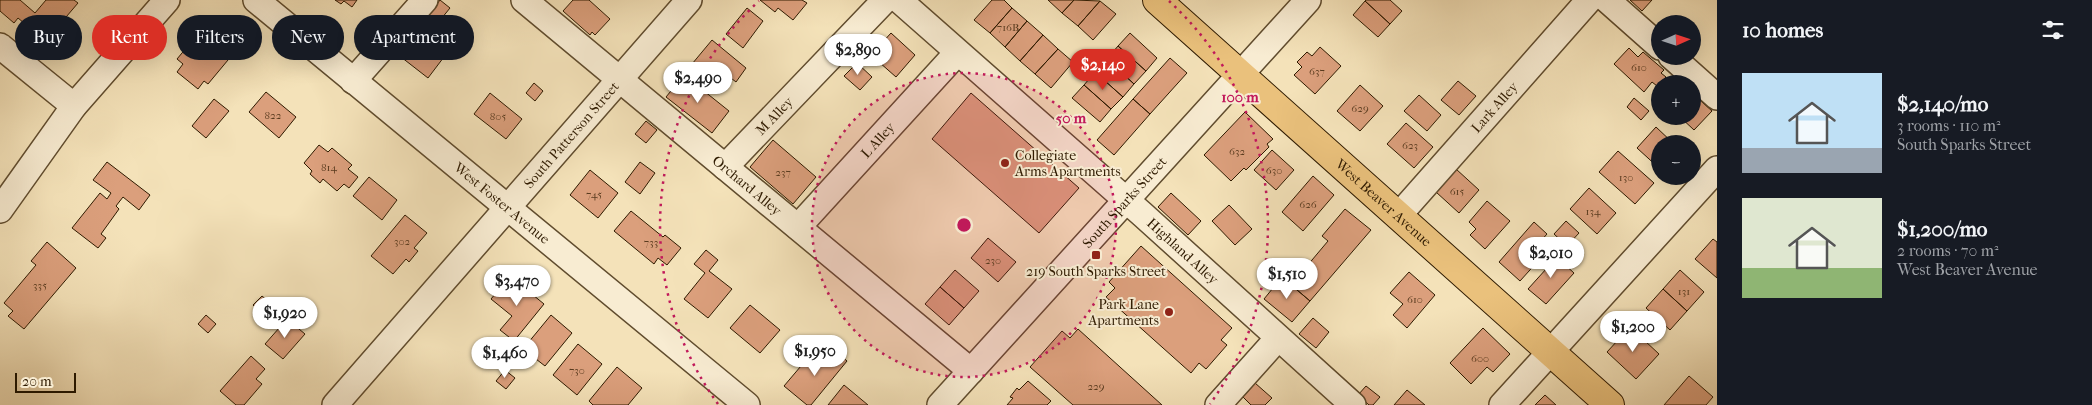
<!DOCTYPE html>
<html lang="en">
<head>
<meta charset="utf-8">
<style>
  :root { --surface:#171b24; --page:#20242c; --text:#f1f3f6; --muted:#9ea1a6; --accent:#d93025 }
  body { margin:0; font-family:"IM FELL French Canon",serif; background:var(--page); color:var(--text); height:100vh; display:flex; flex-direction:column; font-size:19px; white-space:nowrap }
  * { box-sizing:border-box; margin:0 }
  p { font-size:16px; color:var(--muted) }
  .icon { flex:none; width:28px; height:28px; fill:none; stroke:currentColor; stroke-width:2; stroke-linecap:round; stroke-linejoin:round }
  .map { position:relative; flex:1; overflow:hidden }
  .details { display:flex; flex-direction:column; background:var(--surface); width:375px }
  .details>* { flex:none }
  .hud { position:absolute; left:15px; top:15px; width:475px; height:45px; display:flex; gap:10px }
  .needle { width:32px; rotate:87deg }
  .tools { position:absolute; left:1651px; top:15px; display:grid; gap:10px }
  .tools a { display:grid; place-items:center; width:50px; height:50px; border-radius:50%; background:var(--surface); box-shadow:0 5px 20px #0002; font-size:25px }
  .scale { position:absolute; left:15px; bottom:12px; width:61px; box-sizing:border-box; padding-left:5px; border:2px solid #2e1a00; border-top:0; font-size:14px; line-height:18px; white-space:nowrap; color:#2e1a00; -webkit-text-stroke:4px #f8ecd2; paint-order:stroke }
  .price { position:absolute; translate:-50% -42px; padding:0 11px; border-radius:18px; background:#fff; color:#222; font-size:16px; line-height:32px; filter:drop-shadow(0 1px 2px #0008) }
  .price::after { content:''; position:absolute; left:50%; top:30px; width:15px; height:11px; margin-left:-8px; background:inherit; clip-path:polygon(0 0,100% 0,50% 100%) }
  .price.active { background:var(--accent); color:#fff }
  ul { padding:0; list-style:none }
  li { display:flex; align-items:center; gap:15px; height:125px; padding:0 25px }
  li span { display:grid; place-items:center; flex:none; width:140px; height:100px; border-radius:0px; color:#555 }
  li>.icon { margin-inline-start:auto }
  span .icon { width:60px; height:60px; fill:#fffc; stroke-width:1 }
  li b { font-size:21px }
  h2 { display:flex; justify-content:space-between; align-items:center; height:60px; padding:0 25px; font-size:21px }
  .pill { padding:0 18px; border-radius:22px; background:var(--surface); box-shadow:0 5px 20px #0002; font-size:18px; line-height:45px }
  .pill.active { background:var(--accent); color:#fff }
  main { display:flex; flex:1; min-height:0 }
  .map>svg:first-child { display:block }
</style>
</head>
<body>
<main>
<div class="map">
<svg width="1717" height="405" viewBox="0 0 1717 405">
  <rect width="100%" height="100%" fill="#f4e2b9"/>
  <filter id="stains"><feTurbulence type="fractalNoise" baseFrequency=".004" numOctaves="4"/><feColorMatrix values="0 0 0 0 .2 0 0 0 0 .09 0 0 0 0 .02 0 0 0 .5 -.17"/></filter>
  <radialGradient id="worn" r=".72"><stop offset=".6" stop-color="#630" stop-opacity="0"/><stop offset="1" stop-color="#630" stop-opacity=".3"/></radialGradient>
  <path fill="#db9f7c" stroke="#2e1a00" d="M 0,0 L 20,0 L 35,13 L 46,0 L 74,0 L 78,3 L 49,37 L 40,29 L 36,33 L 18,18 L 14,23 L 0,11 Z
    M 335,0 L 357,0 L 352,7 L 344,1 L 341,4 Z
    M 440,0 L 450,8 L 437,24 L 427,17 Z
    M 573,0 L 589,0 L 610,19 L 595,35 L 592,32 L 590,35 L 563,11 Z
    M 760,0 L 802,0 L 807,3 L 793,20 L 778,8 L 775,12 Z
    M 992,0 L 1004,0 L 1012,8 L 990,33 L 974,20 Z
    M 1048,0 L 1074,0 L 1062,13 Z
    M 1074,0 L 1100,1 L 1078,26 L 1062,13 Z
    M 1366,0 L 1390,0 L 1402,11 L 1390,24 L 1365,1 Z
    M 1630,0 L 1652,0 L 1642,11 Z
    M 1100,1 L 1116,14 L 1093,40 L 1078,26 Z
    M 1365,1 L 1390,24 L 1378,37 L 1353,15 Z
    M 747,8 L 763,21 L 743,48 L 726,34 Z
    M 1012,8 L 1027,21 L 1005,47 L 990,33 Z
    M 442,21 L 458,33 L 447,47 L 450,49 L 428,78 L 401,57 L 413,41 L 410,39 L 421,24 L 433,34 Z
    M 1027,21 L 1043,35 L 1020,61 L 1005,47 Z
    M 891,33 L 915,55 L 896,77 L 871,55 Z
    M 1130,33 L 1157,58 L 1146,71 L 1118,46 Z
    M 197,35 L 228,60 L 208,84 L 204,81 L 198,89 L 177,72 L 183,64 L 177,59 Z
    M 1043,35 L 1058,49 L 1035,74 L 1020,61 Z
    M 712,40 L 746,68 L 736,82 L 722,71 L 713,82 L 692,64 Z
    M 1118,46 L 1146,71 L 1134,84 L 1107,59 Z
    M 1320,47 L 1341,66 L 1315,94 L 1294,75 L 1302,67 L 1297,62 L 1307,52 L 1312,56 Z
    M 1629,48 L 1638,57 L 1643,52 L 1664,70 L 1661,73 L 1666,77 L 1657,86 L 1652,82 L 1644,92 L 1614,64 Z
    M 1058,49 L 1073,62 L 1051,88 L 1035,74 Z
    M 1170,58 L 1187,73 L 1150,114 L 1133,99 Z
    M 1107,59 L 1134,84 L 1123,97 L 1095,72 Z
    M 857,63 L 872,77 L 860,90 L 844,76 Z
    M 1095,72 L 1123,97 L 1111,109 L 1084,85 Z
    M 684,75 L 729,111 L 712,133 L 666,97 Z
    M 1458,81 L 1476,96 L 1459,115 L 1441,100 Z
    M 534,83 L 543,91 L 535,101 L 526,93 Z
    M 1084,85 L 1111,109 L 1100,122 L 1072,98 Z
    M 1360,85 L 1383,106 L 1360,131 L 1337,111 Z
    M 266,92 L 296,117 L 279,138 L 249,112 Z
    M 490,93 L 522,119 L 506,139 L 474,114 Z
    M 971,93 L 1079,188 L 1039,233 L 932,139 Z
    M 1692,93 L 1712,111 L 1694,130 L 1679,116 L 1692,116 Z
    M 1419,95 L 1441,115 L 1427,131 L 1404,111 Z
    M 1634,98 L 1649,111 L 1641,120 L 1627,107 Z
    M 214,99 L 229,111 L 206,138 L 192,126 Z
    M 1133,99 L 1150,114 L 1114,155 L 1097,140 Z
    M 1245,112 L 1273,139 L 1267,144 L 1269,147 L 1246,170 L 1244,168 L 1231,181 L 1204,155 Z
    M 646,121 L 657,130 L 646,143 L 635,134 Z
    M 1406,123 L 1433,147 L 1414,168 L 1387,144 Z
    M 1656,127 L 1674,144 L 1660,144 L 1660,169 L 1637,148 Z
    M 773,140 L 816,177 L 793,204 L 750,167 Z
    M 319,145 L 328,152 L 332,148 L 352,165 L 348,169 L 358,177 L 349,188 L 344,184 L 337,191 L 323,179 L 320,183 L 310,174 L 312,171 L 304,163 Z
    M 1272,150 L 1294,170 L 1276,190 L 1254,170 Z
    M 1618,151 L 1654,183 L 1635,204 L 1599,172 Z
    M 107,162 L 150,195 L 139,210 L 123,197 L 116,206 L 119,209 L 101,234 L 106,238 L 98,248 L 72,228 L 100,193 L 107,199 L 111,193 L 93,180 Z
    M 640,162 L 655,173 L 640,194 L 625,182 Z
    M 1456,169 L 1479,190 L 1459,213 L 1436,192 Z
    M 590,170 L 618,193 L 598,218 L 570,195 Z
    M 1313,176 L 1334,195 L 1303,231 L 1282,212 Z
    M 369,177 L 397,200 L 382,220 L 353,196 Z
    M 1589,188 L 1616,213 L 1597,234 L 1570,209 Z
    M 1171,193 L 1201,221 L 1188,235 L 1158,207 Z
    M 1487,201 L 1510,221 L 1485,249 L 1470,235 L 1476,229 L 1469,222 Z
    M 1229,205 L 1252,229 L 1235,245 L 1212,221 Z
    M 1345,209 L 1371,230 L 1310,301 L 1291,285 L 1328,241 L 1322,236 Z
    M 631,211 L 663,237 L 665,235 L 681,248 L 667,265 L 658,258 L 654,264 L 614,231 Z
    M 405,215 L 427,233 L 414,248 L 418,251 L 409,262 L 406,259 L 393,274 L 371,256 Z
    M 1566,221 L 1579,233 L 1567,246 L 1554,234 Z
    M 1534,222 L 1547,234 L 1539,243 L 1548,250 L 1520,281 L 1499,262 Z
    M 988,238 L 1016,262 L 998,282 L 971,258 Z
    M 1713,239 L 1717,242 L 1717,278 L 1695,259 Z
    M 47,242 L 76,268 L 24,329 L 8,316 L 13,311 L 4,303 L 36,265 L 31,261 Z
    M 1141,246 L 1232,328 L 1221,340 L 1227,345 L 1206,369 L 1199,363 L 1191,373 L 1106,297 L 1115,288 L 1109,282 Z
    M 706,250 L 718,260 L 709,271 L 732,289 L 708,318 L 684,299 L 705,273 L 694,264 Z
    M 1553,254 L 1574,273 L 1546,304 L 1528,289 L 1547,268 L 1543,265 Z
    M 955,270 L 979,291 L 964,308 L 940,287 Z
    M 1680,270 L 1704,292 L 1687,311 L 1663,289 Z
    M 1409,272 L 1435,295 L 1407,328 L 1393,315 L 1403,304 L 1390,293 Z
    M 510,276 L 544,304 L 514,341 L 500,330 L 512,316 L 491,299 Z
    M 1282,277 L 1310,301 L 1292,322 L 1264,299 Z
    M 940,287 L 964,308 L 949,325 L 925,304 Z
    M 1663,289 L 1687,311 L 1670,330 L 1646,308 Z
    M 262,296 L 274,306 L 261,321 L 253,315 L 258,310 L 253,305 Z
    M 750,305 L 780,330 L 760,353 L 730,328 Z
    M 206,315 L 216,324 L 208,333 L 198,324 Z
    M 551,315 L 572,333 L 545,366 L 523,349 Z
    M 1313,318 L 1329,332 L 1316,348 L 1299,334 Z
    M 287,319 L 305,334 L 283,359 L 265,344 Z
    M 1630,327 L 1659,354 L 1636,379 L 1607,352 Z
    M 1483,328 L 1510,354 L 1493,372 L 1487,367 L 1471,384 L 1450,363 Z
    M 1078,329 L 1162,405 L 1073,405 L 1030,367 L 1062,331 L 1070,338 Z
    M 578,344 L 602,364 L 577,395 L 553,375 Z
    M 833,349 L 847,361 L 811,405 L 807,405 L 784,386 L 812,353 L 823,362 Z
    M 251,356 L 265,369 L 256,379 L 262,384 L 244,405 L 236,405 L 220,391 Z
    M 617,367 L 642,388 L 628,405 L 593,405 L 589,401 Z
    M 505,370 L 515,378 L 506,389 L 496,381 Z
    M 1689,376 L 1713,397 L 1706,405 L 1664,405 Z
    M 1028,381 L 1051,401 L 1047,405 L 1007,405 L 1013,398 L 1010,397 L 1017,388 L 1019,390 Z
    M 1255,383 L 1272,398 L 1265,405 L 1251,405 L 1243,397 Z
    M 844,385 L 868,405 L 828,405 Z
    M 1366,386 L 1380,397 L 1373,405 L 1369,405 L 1358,395 Z
    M 1407,390 L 1425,405 L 1394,405 Z
    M 1545,395 L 1556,405 L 1535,405 Z"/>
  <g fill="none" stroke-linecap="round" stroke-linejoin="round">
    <g stroke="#604c2e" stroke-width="28">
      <g id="minor">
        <path id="s1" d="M 256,0 L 747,405"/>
        <path id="s2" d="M 524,0 L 971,371"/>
        <path id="s3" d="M 899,0 L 1142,214 L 1353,405"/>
        <path d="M 1607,0 L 1660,47"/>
        <path d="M 0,46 L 74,106"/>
        <path d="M 1671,56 L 1717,97"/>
        <path d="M 353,81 L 425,0"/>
        <path id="s4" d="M 725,167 L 885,0"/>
        <path d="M 0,210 L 74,106 L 167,0"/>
        <path id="s5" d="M 1399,215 L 1589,0"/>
        <path id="s6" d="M 798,227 L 957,53"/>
        <path id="s7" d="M 335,405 L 689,0"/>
        <path id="s8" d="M 940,405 L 1308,0"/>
        <path d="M 1218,405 L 1278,338"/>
        <path d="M 1502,405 L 1717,169"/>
      </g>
    </g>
    <g stroke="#2e1a00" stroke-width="30">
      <g id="major">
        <path id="s9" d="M 1157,0 L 1610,405"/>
      </g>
    </g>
    <use href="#minor" stroke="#f8ecd2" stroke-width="25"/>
    <use href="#major" stroke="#eac17c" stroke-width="28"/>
  </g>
  <circle cx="964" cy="225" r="152" fill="#c2185b" fill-opacity=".12"/>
  <g fill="none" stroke="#c2185b" stroke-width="2.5" stroke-dasharray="2.5 5">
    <circle cx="964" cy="225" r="152"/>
    <path d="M718 404A304 304 0 0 1 759 1M1169 1A304 304 0 0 1 1210 404"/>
  </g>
  <g fill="#8f2418" stroke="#f8ecd2" stroke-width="2">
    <circle cx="1005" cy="163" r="5"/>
    <rect x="1091" y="250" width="10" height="10" rx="2.5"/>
    <circle cx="1169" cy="312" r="5"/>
  </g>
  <g text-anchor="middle" stroke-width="4" stroke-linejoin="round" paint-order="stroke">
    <g font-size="11" fill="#593b1f">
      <text x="1008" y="31">716B</text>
      <text x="1639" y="71">610</text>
      <text x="1317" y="75">637</text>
      <text x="1360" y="112">629</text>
      <text x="273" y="119">822</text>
      <text x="498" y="120">805</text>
      <text x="1410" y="149">623</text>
      <text x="1237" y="155">632</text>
      <text x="329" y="171">814</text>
      <text x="1274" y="174">630</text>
      <text x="783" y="176">237</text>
      <text x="1626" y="181">130</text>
      <text x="1457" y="195">615</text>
      <text x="594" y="198">745</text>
      <text x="1308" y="208">626</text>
      <text x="1593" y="215">134</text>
      <text x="402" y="245">302</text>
      <text x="651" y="246">733</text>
      <text x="993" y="264">230</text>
      <text x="40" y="289">335</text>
      <text x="1684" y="295">131</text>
      <text x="1415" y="303">610</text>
      <text x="1480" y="362">600</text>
      <text x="577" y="374">730</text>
      <text x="1096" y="390">229</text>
    </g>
    <g font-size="14" fill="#2e1a00" stroke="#f8ecd2">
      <text dy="5" stroke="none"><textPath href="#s5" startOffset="144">Lark Alley</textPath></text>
      <text dy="5" stroke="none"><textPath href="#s4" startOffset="71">M Alley</textPath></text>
      <text dy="5" stroke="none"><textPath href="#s7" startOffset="359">South Patterson Street</textPath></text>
      <text dy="5" stroke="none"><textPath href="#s6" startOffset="118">L Alley</textPath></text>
      <text dy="5" stroke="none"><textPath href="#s2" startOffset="290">Orchard Alley</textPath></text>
      <text dy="5" stroke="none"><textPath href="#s1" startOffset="319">West Foster Avenue</textPath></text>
      <text dy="5" stroke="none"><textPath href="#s8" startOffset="274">South Sparks Street</textPath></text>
      <text dy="5" stroke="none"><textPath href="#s9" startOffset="304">West Beaver Avenue</textPath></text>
      <text dy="5" stroke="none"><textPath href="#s3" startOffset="379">Highland Alley</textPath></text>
    </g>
    <g font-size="14" fill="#2e1a00" stroke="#f8ecd2" text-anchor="start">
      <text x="1015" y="160">Collegiate<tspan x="1015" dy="16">Arms Apartments</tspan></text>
      <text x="1096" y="276" text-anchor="middle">219 South Sparks Street</text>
      <text x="1159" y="309" text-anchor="end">Park Lane<tspan x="1159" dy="16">Apartments</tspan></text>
    </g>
  </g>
  <circle cx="964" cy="225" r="8" fill="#c2185b" stroke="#f8ecd2" stroke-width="2.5"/>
  <g font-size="15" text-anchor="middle" font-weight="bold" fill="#c2185b" stroke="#f8ecd2" stroke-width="4" stroke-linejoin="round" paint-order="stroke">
    <text x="1240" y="102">100 m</text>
    <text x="1071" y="123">50 m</text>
  </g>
  <rect width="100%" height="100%" filter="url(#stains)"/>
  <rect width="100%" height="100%" fill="url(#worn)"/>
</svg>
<div class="tools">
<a><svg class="needle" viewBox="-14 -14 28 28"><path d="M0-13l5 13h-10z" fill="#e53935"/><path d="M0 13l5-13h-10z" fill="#9ea1a6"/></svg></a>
<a>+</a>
<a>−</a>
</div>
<div class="scale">20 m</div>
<b class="price" style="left:858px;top:76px">$2,890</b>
<b class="price active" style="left:1103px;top:91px">$2,140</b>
<b class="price" style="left:698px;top:104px">$2,490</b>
<b class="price" style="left:1551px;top:279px">$2,010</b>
<b class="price" style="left:1287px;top:300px">$1,510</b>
<b class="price" style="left:517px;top:307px">$3,470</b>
<b class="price" style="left:285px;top:339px">$1,920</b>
<b class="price" style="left:1633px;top:353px">$1,200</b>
<b class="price" style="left:815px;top:377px">$1,950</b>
<b class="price" style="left:505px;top:379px">$1,460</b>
<div class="hud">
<a class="pill">Buy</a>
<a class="pill active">Rent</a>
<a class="pill">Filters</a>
<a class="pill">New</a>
<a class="pill">Apartment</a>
</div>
</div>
<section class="details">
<h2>10 homes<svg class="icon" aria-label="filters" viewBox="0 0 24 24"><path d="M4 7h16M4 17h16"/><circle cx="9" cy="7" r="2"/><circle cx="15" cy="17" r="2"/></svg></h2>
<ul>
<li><span style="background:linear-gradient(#bfe0f5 75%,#9aa5b1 0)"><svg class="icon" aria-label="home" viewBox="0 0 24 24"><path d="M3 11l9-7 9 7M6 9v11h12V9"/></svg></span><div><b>$2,140/mo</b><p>3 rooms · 110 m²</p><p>South Sparks Street</p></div></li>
<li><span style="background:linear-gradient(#dfe7d0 70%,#8fb573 0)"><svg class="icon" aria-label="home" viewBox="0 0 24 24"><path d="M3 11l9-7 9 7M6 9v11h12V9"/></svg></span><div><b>$1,200/mo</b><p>2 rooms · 70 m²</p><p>West Beaver Avenue</p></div></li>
</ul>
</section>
</main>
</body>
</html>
